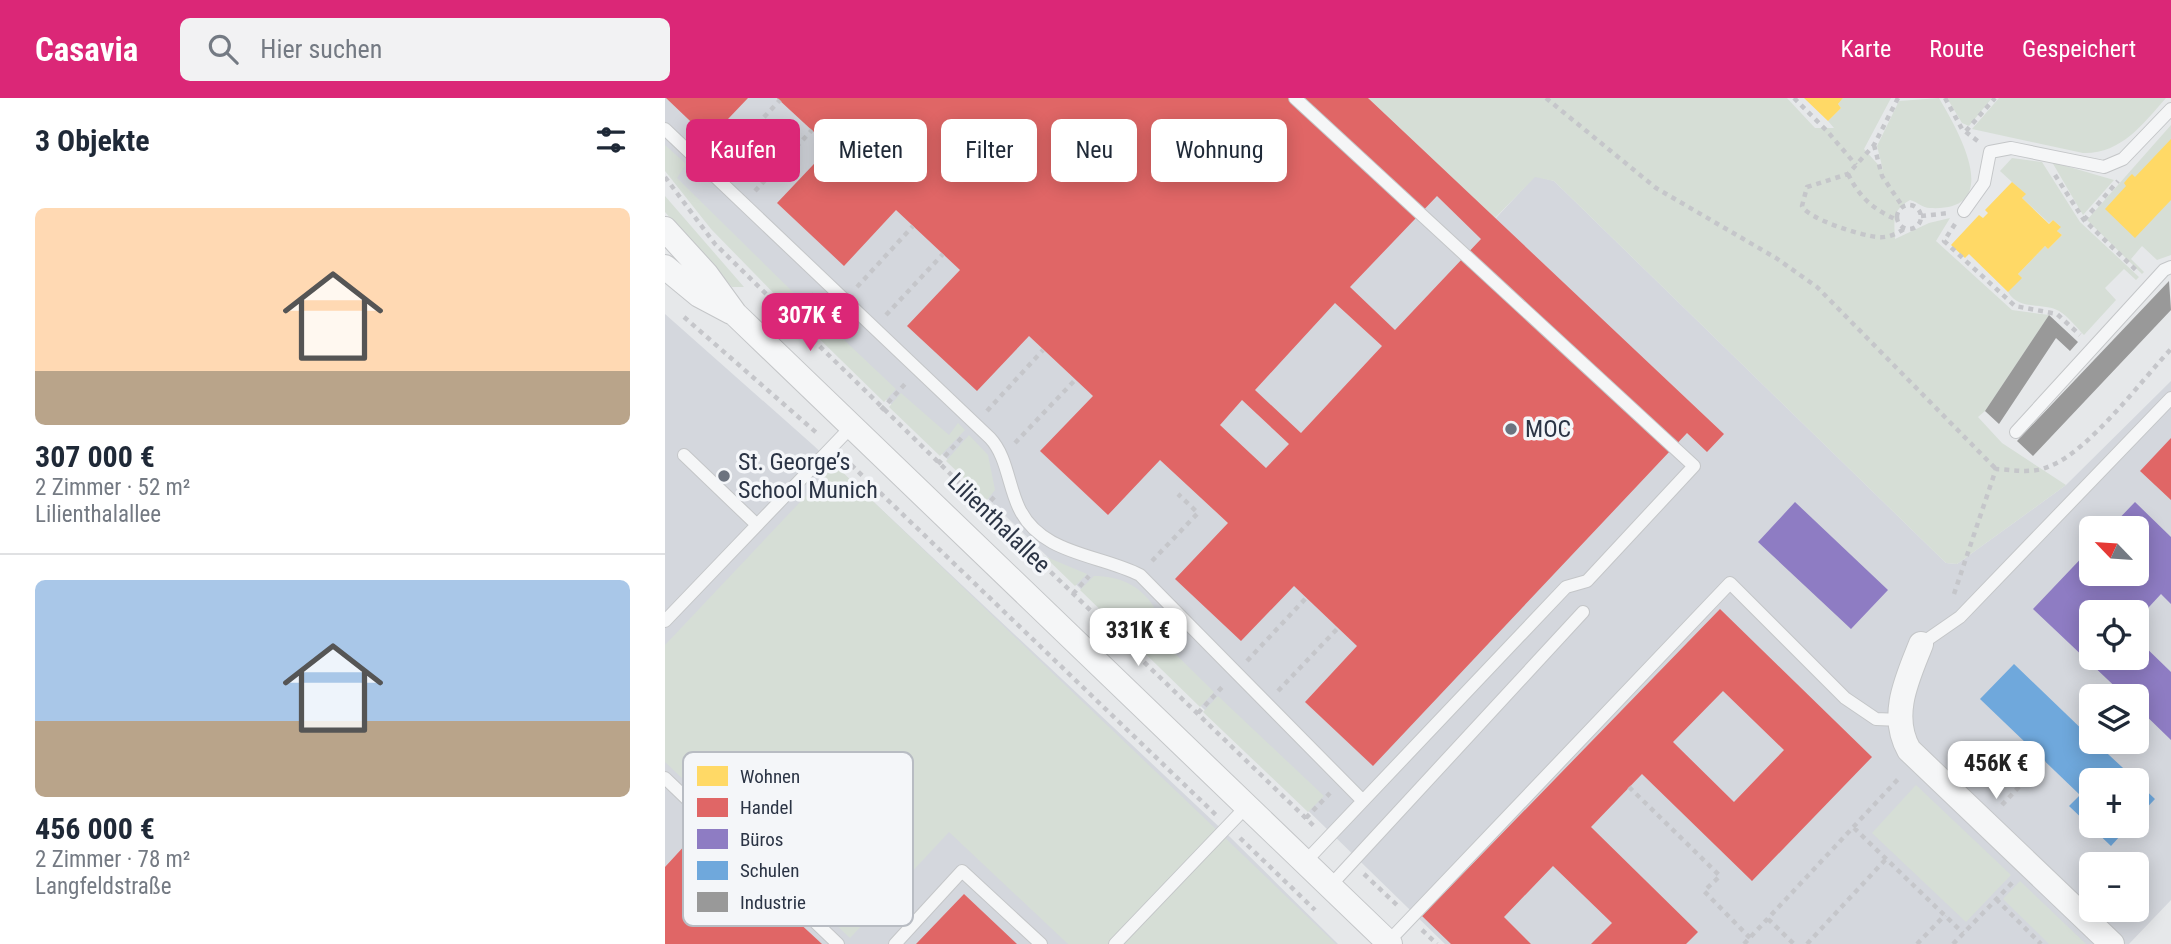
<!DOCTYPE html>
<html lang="de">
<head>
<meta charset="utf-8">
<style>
  :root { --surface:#fff; --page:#f2f2f3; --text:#1f2937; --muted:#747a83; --line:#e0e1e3; --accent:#db2777 }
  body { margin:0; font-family:"Roboto Condensed",sans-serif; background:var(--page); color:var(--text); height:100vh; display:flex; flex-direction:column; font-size:26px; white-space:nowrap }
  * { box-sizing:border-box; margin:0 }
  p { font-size:23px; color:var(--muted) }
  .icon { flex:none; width:38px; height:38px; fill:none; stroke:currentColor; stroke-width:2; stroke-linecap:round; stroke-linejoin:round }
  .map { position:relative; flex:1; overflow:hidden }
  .drawer { display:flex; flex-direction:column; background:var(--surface); width:665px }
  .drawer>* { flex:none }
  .hud { position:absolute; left:21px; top:21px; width:665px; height:63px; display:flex; gap:14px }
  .needle { width:46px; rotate:295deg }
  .fabs { position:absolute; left:1414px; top:418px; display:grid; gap:14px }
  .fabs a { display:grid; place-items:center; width:70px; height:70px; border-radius:10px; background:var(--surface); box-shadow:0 4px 18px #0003; font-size:35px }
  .price { position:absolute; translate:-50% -60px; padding:0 16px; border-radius:14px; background:#fff; color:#222; font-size:23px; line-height:46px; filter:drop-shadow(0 2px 4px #0008) }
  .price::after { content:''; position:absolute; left:50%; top:42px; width:21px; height:16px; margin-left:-10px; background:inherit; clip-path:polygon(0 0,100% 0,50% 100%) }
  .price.selected { background:var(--accent); color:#fff }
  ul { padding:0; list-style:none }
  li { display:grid; align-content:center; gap:14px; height:371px; padding:0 35px }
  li+li { border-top:2px solid var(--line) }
  li span { display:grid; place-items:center; height:217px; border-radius:10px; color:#555 }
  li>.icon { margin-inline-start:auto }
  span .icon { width:126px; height:126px; fill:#fffc; stroke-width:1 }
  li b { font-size:30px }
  h2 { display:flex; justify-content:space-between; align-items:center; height:84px; padding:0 35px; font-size:30px }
  .tag { padding:0 24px; border-radius:10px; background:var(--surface); box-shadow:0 4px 18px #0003; font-size:24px; line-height:63px }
  .tag.selected { background:var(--accent); color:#fff }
  header { display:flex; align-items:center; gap:42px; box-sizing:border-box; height:98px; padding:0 35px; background:var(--accent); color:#fff }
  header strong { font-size:33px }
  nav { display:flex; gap:38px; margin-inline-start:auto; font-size:24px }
  .search { width:490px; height:63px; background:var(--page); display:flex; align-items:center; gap:18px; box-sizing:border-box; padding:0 24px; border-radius:10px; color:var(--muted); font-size:26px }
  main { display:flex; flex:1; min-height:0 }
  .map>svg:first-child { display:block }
</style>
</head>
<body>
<header>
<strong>Casavia</strong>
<div class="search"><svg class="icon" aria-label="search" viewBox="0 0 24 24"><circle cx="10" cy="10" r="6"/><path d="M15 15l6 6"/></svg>Hier suchen</div>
<nav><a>Karte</a><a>Route</a><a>Gespeichert</a></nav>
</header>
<main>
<section class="drawer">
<h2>3 Objekte<svg class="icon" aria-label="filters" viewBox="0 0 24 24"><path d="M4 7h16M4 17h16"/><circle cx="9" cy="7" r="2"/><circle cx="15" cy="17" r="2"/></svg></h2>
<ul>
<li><span style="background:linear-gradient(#ffd9b3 75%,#b9a48a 0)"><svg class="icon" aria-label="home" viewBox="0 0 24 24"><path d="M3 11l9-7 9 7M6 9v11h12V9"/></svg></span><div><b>307 000 €</b><p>2 Zimmer · 52 m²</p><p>Lilienthalallee</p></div></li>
<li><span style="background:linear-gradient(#a9c7e8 65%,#b9a48a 0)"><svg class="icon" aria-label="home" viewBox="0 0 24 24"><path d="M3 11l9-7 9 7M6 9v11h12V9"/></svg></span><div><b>456 000 €</b><p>2 Zimmer · 78 m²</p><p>Langfeldstraße</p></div></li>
</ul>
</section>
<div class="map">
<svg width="1506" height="846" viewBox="0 0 1506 846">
  <rect width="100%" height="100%" fill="#e6e8ea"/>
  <path fill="#d4d7dd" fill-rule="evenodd" d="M 0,0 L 703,0 L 831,120 L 870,78 L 889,83 L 1281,465 L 1292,466 L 1401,387 L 1506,283 L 1506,802 L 1464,846 L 780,846 L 78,162 L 0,70 ZM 1426,430 L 1472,430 L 1472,476 L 1426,476 ZM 1426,514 L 1472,514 L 1472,560 L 1426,560 ZM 1426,598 L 1472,598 L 1472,644 L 1426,644 ZM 1426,682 L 1472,682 L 1472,728 L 1426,728 ZM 1426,766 L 1472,766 L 1472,812 L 1426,812 Z
    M 0,216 L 148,347 L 565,739 L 673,846 L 0,846 Z"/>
  <path fill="#d6ded6" d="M 703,0 L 1122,0 L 1150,30 L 1169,30 L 1163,23 L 1176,10 L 1173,6 L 1178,0 L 1226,0 L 1199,51 L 1218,72 L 1212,48 L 1234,3 L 1274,0 C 1294,34 1340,114 1265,110 C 1257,110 1253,104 1245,102 C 1227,112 1229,122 1230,141 L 1264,125 L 1285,120 L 1271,143 L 1347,212 L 1384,217 L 1320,313 L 1313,319 L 1337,345 L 1401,387 L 1292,466 L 1281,465 L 889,83 L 870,79 L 830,120 Z
    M 1282,0 L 1327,0 L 1304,28 L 1297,25 Z
    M 1334,0 L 1501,0 C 1477,27 1456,56 1418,55 L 1307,31 Z
    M 1506,27 L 1506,157 L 1492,162 L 1477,148 L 1466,161 L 1479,174 L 1477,176 L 1422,122 Z
    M 0,47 L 21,66 L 12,80 L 137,203 L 127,214 L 46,131 L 0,73 Z
    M 1347,60 L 1377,64 L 1415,124 L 1474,179 L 1471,182 L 1459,171 L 1440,190 L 1451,202 L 1419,237 C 1411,229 1403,218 1394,213 C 1378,204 1354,213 1343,194 L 1356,180 L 1353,176 L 1380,148 L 1383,151 L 1397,137 L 1392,133 L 1395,128 L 1388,122 L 1384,125 L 1357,100 L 1360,96 L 1335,73 Z
    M 1387,64 L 1449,82 L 1418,117 Z
    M 0,98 L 79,189 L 67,189 L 0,114 Z
    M 142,207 L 231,291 L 219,304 L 132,219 Z
    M 236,295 L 284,337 L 293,325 L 300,332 L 275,358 L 224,309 Z
    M 304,337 L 323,357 L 330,392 L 322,402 L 281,363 Z
    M 170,367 L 671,846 L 403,846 L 284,734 L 185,840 L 0,664 L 0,547 Z
    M 379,458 L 422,476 L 410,488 Z
    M 429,478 C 454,478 475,487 489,509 L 479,525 L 549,594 L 535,609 L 415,492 Z
    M 553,598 L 659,698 L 643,714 L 538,614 Z
    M 1251,687 L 1346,777 L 1301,824 L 1207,735 Z
    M 1355,783 L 1421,846 L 1384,846 L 1338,801 Z"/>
  <path fill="#ffd966" d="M 1139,0 L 1178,0 L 1173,6 L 1176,10 L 1163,23 Z
    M 1506,41 L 1506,102 L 1470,140 L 1440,111 L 1461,88 L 1459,85 L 1463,80 L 1467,76 L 1470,79 Z
    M 1347,84 L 1361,96 L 1357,100 L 1384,126 L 1388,122 L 1396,129 L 1392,133 L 1397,137 L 1383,151 L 1380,148 L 1353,176 L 1357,180 L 1343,194 L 1304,156 L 1300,160 L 1286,147 L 1314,117 L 1318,120 L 1323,115 L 1320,112 Z"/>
  <path fill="#e06666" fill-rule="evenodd" d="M 1,0 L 83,0 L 44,41 Z
    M 112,0 L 703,0 L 1059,336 L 1042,354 L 1022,335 L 708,668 L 640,604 L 692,548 L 629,488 L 576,543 L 510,481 L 563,425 L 495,362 L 443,417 L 375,353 L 428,298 L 364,238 L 312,293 L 242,228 L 295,172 L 231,112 L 179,168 L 112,105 L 165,49 ZM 772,98 L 816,141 L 730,232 L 685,189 ZM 670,205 L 717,248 L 636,335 L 590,292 ZM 577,302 L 624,346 L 601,370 L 555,327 Z
    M 1506,340 L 1506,402 L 1475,373 Z
    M 1055,511 L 1207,659 L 1087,783 L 977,676 L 926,729 L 1033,834 L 1021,846 L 926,846 L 947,825 L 888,768 L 839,819 L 866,846 L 786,846 L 757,818 ZM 1058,593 L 1119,652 L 1069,704 L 1008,644 Z
    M 34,732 L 157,846 L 0,846 L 0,769 Z
    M 299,796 L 352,846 L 251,846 Z"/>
  <path fill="#8e7cc3" d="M 1130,404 L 1223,492 L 1186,531 L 1093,444 Z
    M 1470,404 L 1506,439 L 1506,506 L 1496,496 L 1472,522 L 1472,514 L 1426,514 L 1426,560 L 1472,560 L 1472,541 L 1506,574 L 1506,642 L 1472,609 L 1472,598 L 1460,598 L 1368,511 L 1426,450 L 1426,476 L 1472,476 L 1472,430 L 1445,430 Z"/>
  <path fill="#6fa8dc" d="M 1349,566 L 1426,640 L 1426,644 L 1430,644 L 1471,682 L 1426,682 L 1426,728 L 1464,728 L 1446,748 L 1404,708 L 1415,697 L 1315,601 Z
    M 1472,684 L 1490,701 L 1472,720 Z"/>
  <path fill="#999" d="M 1504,183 L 1506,212 L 1368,358 L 1352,343 Z
    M 1384,217 L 1413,244 L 1405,253 L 1391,240 L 1334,326 L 1320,313 Z"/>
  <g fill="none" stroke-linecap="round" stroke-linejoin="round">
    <g stroke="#c4c6c8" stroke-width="14">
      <path id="service" d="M 630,0 L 1029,368 L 922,483 L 901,489 L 640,764
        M 0,31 L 325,340 C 342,358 343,387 354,410 C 376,457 434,456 475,477 L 698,703
        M 1299,113 L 1319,85 L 1325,54 L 1346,50 L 1439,69 L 1458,61 L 1506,11
        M 1351,334 L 1499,172 L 1506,169
        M 19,357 L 91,426
        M 0,523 L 188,327
        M 1256,546 L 1295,519 L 1506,300
        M 0,680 L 173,846
        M 665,788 L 918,514
        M 723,844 L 1065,485 L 1180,600 L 1211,621 L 1236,622
        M 230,846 L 297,773 L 376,846
        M 450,846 L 582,708"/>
    </g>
    <g stroke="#c4c6c8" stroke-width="26">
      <path id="minor" d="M 0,131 L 41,176 L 70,216 L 725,846
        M 0,169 L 34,197 L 66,214
        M 1256,546 C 1243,579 1224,617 1244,652 L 1447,846"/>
    </g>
    <path stroke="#c5c6ca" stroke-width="4.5" stroke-dasharray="5 5" stroke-linecap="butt" d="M 881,0 L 991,90 L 1111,160 L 1152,189 L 1331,371
      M 1129,0 L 1162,33 L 1191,67
      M 1233,0 L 1209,47 L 1183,76 L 1142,89 L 1137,108 C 1143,121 1197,138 1213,139 C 1223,140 1231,136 1239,131
      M 1280,0 L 1297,31 L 1314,44
      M 1301,33 L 1330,0
      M 1209,47 L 1217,78 L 1238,109
      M 58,63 L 115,2
      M 1183,76 C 1195,100 1208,111 1232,122
      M 1390,77 L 1419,122 L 1473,174
      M 0,79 L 50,146 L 348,437
      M 90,93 L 147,32
      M1232 119a12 12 0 1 1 24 0a12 12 0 1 1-24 0Z
      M 1256,118 L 1284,115
      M 1419,122 L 1453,83
      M 1290,126 L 1279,143 L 1350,208 L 1392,216 L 1415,237
      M 192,189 L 248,128
      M 221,217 L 278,156
      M 19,219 L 154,337
      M 125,221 L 149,196
      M 216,312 L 241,285
      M 322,313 L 378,252
      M 350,345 L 410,282
      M 179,360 L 551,717
      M 273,366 L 299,337
      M 319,410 L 331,397
      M 364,453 L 650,729
      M 487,463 L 533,415 L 513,396
      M 408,496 L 424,478
      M 1289,496 L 1331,371 C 1350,372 1368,376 1385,368 C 1424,353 1476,283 1506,251
      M 582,563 L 641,500
      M 613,593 L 673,530
      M 533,615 L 559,587
      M 964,689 L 1055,778 L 1039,793 L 1085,840
      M 1337,707 L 1379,662
      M 641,720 L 665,695
      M 1189,730 L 1298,835
      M 575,740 L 650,812
      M 699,776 L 734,809
      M 1331,801 L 1376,846
      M 1103,821 L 1129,846
      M 757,832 L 772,846
      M 1079,846 L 1236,678
      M 1142,846 L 1221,761
      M 1252,846 L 1280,817
      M 1288,846 L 1348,784"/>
    <use href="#service" stroke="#f5f6f7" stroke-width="12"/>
    <use href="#minor" stroke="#f5f6f7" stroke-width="24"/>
  </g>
  <g fill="#6c737f" stroke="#f4f6f9" stroke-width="2.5">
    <circle cx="846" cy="331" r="7"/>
    <circle cx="59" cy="378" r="7"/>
  </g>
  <g text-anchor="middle" stroke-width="7" stroke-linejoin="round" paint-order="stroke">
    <g font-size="24" fill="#2b3445" stroke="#f4f6f9" text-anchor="start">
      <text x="860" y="339">MOC</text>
      <text x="73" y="372">St. George’s<tspan x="73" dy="28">School Munich</tspan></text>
    </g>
    <g font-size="24" fill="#2b3445" stroke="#f4f6f9">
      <text transform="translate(334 425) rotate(44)" y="8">Lilienthalallee</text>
    </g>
  </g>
  <rect x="18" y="654" width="230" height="174" rx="10" fill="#f4f6f9" stroke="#b8bcc3" stroke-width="2"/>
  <rect x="32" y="668" width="31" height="20" fill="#ffd966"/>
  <rect x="32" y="700" width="31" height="19" fill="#e06666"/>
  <rect x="32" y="731" width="31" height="20" fill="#8e7cc3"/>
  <rect x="32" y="763" width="31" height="19" fill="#6fa8dc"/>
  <rect x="32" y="794" width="31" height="20" fill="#999"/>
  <g font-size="19" fill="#2b3445">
    <text x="75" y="685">Wohnen</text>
    <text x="75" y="716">Handel</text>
    <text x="75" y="748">Büros</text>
    <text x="75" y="779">Schulen</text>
    <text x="75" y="811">Industrie</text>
  </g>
</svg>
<div class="fabs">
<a><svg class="needle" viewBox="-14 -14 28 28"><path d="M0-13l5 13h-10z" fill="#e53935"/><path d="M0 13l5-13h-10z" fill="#747a83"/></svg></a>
<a><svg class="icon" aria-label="locate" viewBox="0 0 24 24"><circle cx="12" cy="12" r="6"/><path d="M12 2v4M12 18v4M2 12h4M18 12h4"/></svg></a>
<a><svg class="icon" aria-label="layers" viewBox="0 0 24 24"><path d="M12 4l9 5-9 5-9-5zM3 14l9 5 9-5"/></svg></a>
<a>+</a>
<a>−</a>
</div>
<b class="price selected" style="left:145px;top:255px">307K €</b>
<b class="price" style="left:473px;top:570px">331K €</b>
<b class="price" style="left:1331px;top:703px">456K €</b>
<div class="hud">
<a class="tag selected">Kaufen</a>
<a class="tag">Mieten</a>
<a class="tag">Filter</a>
<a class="tag">Neu</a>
<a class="tag">Wohnung</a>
</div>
</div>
</main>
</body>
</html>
